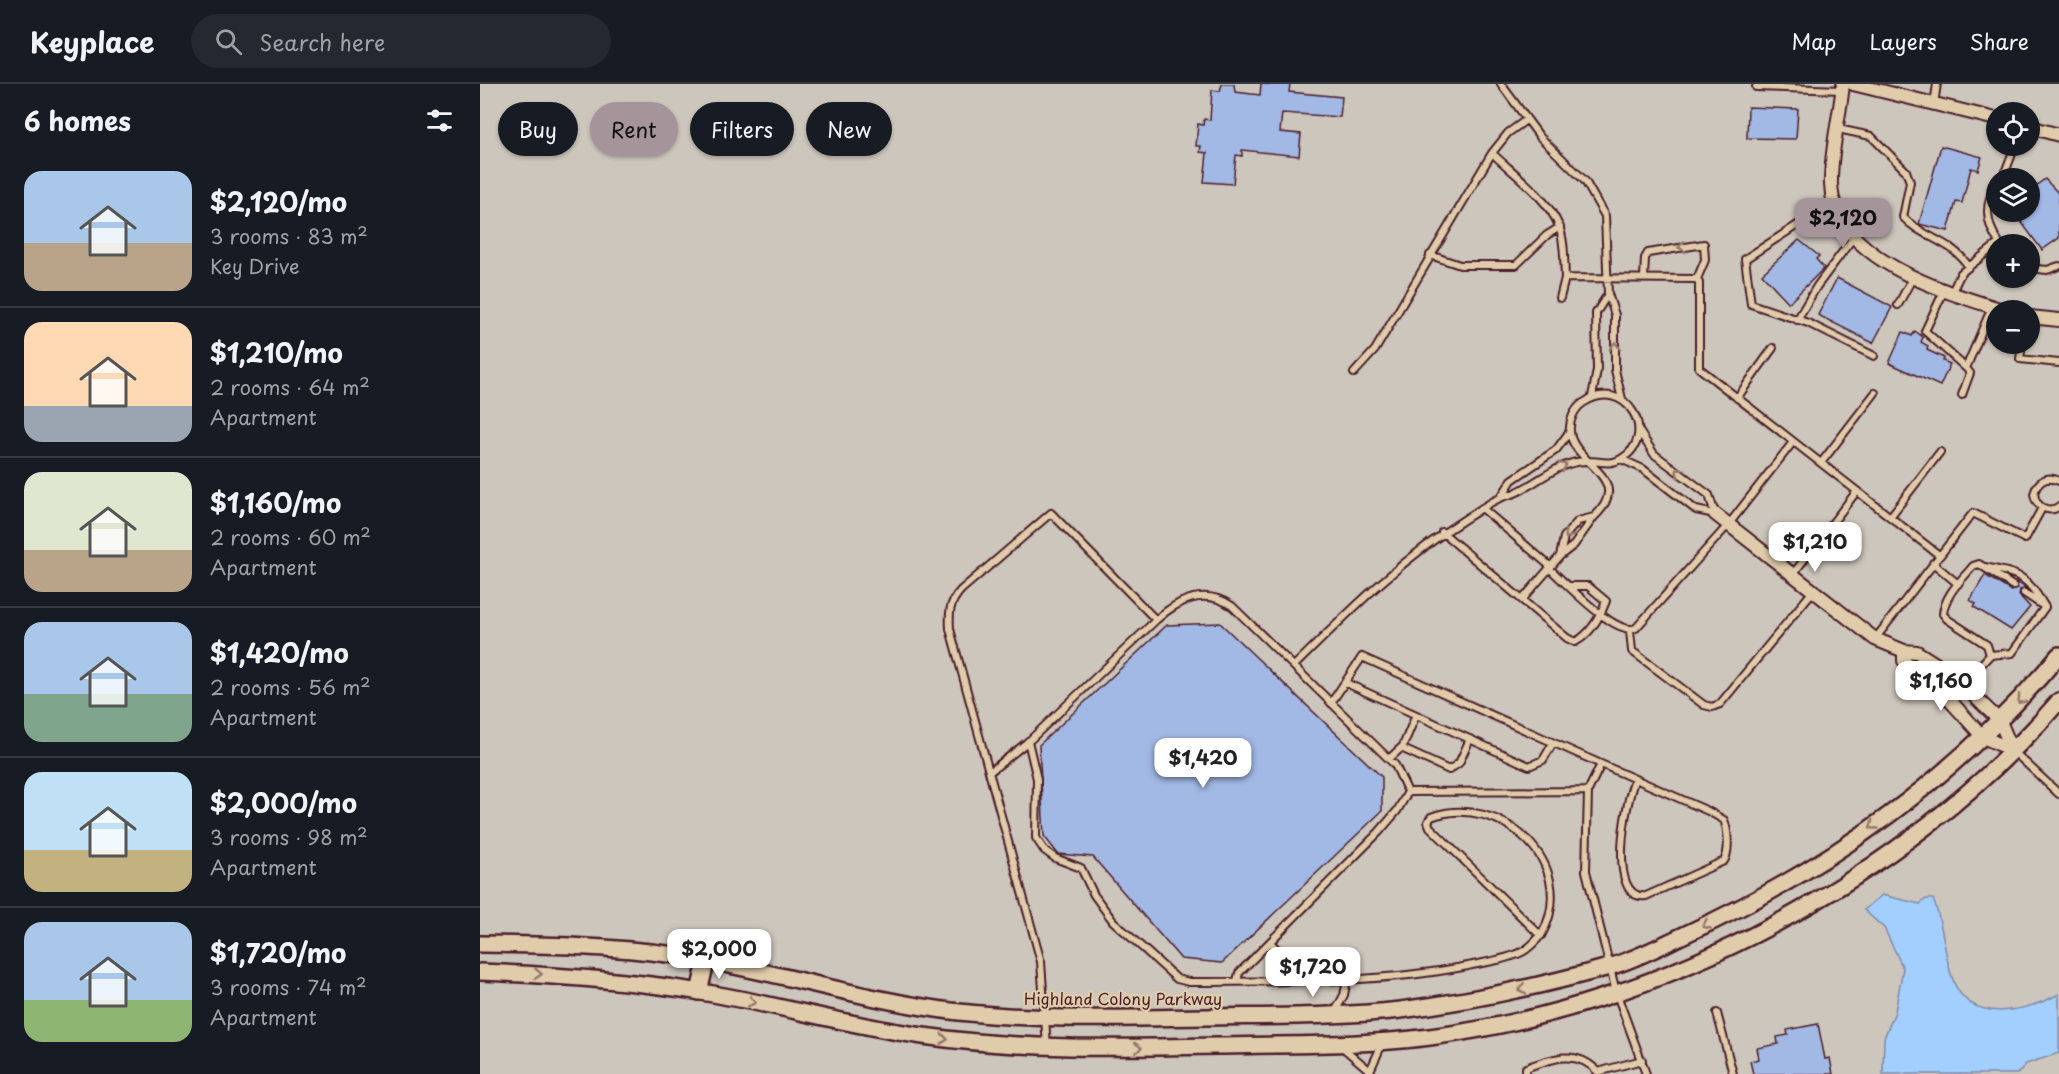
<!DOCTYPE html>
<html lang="en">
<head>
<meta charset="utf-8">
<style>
  :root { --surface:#171b24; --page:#242831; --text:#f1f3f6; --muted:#9ea1a6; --line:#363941; --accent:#a6949b }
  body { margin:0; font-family:"Playpen Sans",sans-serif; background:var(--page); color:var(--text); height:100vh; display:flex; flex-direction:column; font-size:22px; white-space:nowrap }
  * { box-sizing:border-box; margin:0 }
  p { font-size:20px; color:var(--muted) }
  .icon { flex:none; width:33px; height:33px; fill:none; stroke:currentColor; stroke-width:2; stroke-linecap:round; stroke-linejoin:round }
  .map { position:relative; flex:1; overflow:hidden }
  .drawer { display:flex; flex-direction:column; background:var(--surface); width:480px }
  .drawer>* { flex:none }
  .guide { position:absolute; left:18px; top:18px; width:570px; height:54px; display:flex; gap:12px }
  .tools { position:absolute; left:1506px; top:18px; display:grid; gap:12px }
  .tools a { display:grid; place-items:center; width:54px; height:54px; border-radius:50%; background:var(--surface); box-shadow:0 2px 4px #0004; font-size:30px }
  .price { position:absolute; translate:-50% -51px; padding:0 14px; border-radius:12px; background:#fff; color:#222; font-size:20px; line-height:39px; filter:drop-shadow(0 2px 3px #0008) }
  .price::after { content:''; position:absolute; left:50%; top:36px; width:18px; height:14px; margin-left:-9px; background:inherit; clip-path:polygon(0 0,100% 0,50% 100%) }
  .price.selected { background:var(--accent); color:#111 }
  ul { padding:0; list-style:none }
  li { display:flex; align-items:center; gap:18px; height:150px; padding:0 24px }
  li+li { border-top:2px solid var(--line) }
  li span { display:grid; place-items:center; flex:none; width:168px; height:120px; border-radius:18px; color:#555 }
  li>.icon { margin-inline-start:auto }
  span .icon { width:72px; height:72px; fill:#fffc; stroke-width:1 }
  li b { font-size:26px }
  h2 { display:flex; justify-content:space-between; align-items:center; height:72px; padding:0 24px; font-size:26px }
  .chip { padding:0 21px; border-radius:27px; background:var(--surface); box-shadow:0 2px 4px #0004; font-size:21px; line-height:54px }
  .chip.selected { background:var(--accent); color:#111 }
  header { display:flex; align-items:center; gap:36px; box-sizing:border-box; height:84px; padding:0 30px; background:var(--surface); border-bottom:2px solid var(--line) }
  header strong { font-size:28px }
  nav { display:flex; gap:33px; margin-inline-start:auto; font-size:21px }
  .search { width:420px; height:54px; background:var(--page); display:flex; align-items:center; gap:15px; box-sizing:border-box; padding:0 21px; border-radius:33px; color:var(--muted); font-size:22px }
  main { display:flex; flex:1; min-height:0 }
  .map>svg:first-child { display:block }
</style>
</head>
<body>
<header>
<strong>Keyplace</strong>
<div class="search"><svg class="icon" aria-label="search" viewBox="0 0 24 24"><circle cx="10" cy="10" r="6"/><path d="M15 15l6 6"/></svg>Search here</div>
<nav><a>Map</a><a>Layers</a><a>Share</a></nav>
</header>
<main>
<section class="drawer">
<h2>6 homes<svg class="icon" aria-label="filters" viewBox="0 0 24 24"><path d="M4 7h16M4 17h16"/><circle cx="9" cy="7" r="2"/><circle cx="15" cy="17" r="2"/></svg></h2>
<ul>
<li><span style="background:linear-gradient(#a9c7e8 60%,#b9a48a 0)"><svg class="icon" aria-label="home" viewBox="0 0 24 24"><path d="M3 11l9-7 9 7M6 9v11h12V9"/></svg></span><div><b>$2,120/mo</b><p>3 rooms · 83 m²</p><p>Key Drive</p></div></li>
<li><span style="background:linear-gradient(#ffd9b3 70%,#9aa5b1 0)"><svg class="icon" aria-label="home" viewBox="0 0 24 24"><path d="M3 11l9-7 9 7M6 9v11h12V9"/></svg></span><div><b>$1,210/mo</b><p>2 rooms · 64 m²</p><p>Apartment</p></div></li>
<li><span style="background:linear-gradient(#dfe7d0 65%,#b9a48a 0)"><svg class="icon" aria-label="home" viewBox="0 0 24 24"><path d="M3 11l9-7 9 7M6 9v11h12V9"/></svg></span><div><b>$1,160/mo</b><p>2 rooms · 60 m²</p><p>Apartment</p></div></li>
<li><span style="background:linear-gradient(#a9c7e8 60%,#7fa58c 0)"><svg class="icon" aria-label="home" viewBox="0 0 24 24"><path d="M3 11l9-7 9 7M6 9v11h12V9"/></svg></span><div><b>$1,420/mo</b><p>2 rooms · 56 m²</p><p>Apartment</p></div></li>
<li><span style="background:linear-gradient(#bfe0f5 65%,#c2b280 0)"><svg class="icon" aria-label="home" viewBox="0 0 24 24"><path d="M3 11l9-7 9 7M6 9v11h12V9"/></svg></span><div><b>$2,000/mo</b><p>3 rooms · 98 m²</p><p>Apartment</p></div></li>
<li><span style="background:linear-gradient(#a9c7e8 65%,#8fb573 0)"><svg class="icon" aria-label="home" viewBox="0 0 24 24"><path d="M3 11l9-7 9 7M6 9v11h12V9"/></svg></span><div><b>$1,720/mo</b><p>3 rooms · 74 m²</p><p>Apartment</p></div></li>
</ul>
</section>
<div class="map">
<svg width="1579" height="990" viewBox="0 0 1579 990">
  <rect width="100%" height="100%" fill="#cdc6bc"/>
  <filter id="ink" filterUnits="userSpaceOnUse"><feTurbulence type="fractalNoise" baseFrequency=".0167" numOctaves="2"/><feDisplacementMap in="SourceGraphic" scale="12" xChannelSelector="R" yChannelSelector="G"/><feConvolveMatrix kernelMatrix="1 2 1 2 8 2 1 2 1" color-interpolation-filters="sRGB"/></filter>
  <g filter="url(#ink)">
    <path fill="#a2cffd" stroke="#7f89a9" stroke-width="1.5" d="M 1402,811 L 1440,820 L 1446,815 L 1453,815 C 1464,841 1463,869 1473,896 C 1490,942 1547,927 1579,910 L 1579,969 L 1546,980 L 1537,990 L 1403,990 L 1404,954 L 1415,928 L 1423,884 L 1404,844 L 1384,826 Z"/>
    <path fill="#a2b8e5" stroke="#4a1f2b" stroke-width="1.5" d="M 742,0 L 754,0 L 755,8 L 780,11 L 781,0 L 810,0 L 809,8 L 862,13 L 860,33 L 802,29 L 800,48 L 821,50 L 819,72 L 762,66 L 762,72 L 756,71 L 753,100 L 724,98 L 727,69 L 720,68 L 721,62 L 716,62 L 718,40 L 723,41 L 724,35 L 730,36 L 732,6 L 740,7 Z
      M 1268,23 L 1318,25 L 1316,55 L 1267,54 Z
      M 1461,62 L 1502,73 L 1498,86 L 1491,84 L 1482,119 L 1476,118 L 1468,147 L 1439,140 Z
      M 1565,95 L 1579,110 L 1579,154 L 1562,166 L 1534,128 L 1550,128 L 1550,106 Z
      M 1319,156 L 1339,172 L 1336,175 L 1344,184 L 1309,219 L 1282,190 Z
      M 1357,194 L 1412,223 L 1393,259 L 1338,231 Z
      M 1435,247 L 1443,253 L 1441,258 L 1448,262 L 1447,266 L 1464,274 L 1463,277 L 1470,280 L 1460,302 L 1409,279 L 1423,248 L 1432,252 Z
      M 1505,491 L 1531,507 L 1538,504 L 1536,497 L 1545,504 L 1540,506 L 1539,511 L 1550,523 L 1531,546 L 1494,523 L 1496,520 L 1490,516 Z
      M 740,539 L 902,693 L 902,727 L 742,879 L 701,875 L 613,773 L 578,770 L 564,752 L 559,661 L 687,541 Z
      M 1338,940 L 1345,975 L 1350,974 L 1353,990 L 1273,990 L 1270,977 L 1279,975 L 1277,964 L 1298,960 L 1297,953 L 1308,951 L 1307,946 Z"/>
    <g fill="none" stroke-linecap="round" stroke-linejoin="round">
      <g stroke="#4a1f2b" stroke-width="10">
        <path id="service" d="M 1021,0 L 1060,53 L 1105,97 L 1125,132 L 1128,210 L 1135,231 L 1135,286 L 1142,315
          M 1276,3 L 1362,6
          M 1454,20 L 1457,0
          M 1358,45 L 1391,52 L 1426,87 L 1430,98 L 1423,133 C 1442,154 1473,157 1488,182
          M 1012,69 C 1034,90 1067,113 1079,142 C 1085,158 1084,177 1085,194
          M 1523,94 L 1535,62
          M 1516,101 C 1504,121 1506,141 1520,160
          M 1354,123 L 1319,140 L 1265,175 L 1271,220 L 1328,239 L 1394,272
          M 950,171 L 980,181 L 1036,181 L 1067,151 L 1080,143
          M 1550,184 L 1567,186 L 1579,182
          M 1164,194 L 1165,174 L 1168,169 L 1224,160 L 1225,176 L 1217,195
          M 1464,207 L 1445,247 L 1486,284 L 1512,223
          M 1471,210 L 1481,189 L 1519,159
          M 1080,214 L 1085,194 L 1217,195 L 1219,199 L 1219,284 L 1459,471
          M 1418,221 L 1433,193
          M 1317,236 L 1337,202 L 1373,154
          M 1542,260 L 1540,275 L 1579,279
          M 874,289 L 895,266 L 1012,69 L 1028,49 L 1046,36
          M 1482,311 L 1490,289 L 1486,284
          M 1112,313 L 1117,286 L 1116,229 L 1128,210
          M 1257,314 L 1293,264
          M 1141,375 L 1163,385 L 1216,426 L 1235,430 L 1229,411 L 1174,370 L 1159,347
          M 1341,379 L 1395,309
          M 1579,397 C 1567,391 1557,397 1554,410 C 1556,423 1567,429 1579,423
          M 1021,413 L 1032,396 L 1076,366 L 1090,347
          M 1002,424 L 1071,483
          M 1410,433 L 1460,368
          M 962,448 L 1087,554 L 1095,558 C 1111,550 1120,533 1126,517 L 1108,502 L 1089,502
          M 1080,472 L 1094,461 L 1114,433
          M 1453,479 L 1478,500
          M 1505,483 C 1543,491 1545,491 1565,523 L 1532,569 L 1510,571 L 1507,561 L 1467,535 L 1463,530 C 1465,510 1481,497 1493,482 L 1499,480 L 1533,502
          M 1070,485 C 1086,499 1136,553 1156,544 L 1249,440 L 1313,358
          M 1313,490 L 1377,407
          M 1544,509 L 1562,521
          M 1150,547 L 1152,567 L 1224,621 L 1232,623 L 1240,620 L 1333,507
          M 1395,555 L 1493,429 L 1545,455 L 1562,424
          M 814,582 C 868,529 921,475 985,435 C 997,428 1008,419 1020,414 C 1026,411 1032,411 1037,408 C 1062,396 1078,378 1106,377 C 1118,376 1129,382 1141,375 C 1181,352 1145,290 1103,319 C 1094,325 1089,337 1090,347 C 1091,379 1156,394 1114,433 L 1098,437 L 1084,453 L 1080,472 L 1042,516
          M 866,599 L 1049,682 L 1063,676 L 1073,659
          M 1488,605 L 1497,585 L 1510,571
          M 851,619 L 882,573 L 1121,680
          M 548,657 L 557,695 L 556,754 L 564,766 L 575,774 L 601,784 L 614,811 L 633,837 L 697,895 L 709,898 C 802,897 897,900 988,882 C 1005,878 1026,876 1042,868 C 1050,864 1056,857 1062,850 C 1100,779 1020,708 951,733 L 948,738 L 950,743 L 1061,852
          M 921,664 L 969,686 L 979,679 L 990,655
          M 1532,666 L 1579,710
          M 909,675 L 923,662 L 936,631
          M 511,687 L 550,656 L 676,536
          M 1155,695 C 1146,716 1126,817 1166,812 L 1244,777 C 1250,767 1248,746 1244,736 L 1228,727 L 1121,680 L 1108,707 L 1106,787 L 1136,908 L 1166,990
          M 928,708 L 1108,707
          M 790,858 L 812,881 L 817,897
          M 855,928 L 864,911 L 867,896
          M 1237,929 L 1253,990
          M 567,962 L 561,878 L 470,545 C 469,529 469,519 481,506 L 571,429 L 676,536 C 698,516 724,503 752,522 L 915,681 L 928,708 L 917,727 L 899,748 L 759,889 L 757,897
          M 861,962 L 889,986
          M 889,989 L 903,958
          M 1046,990 L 1046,984 C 1073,974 1097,965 1118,988 L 1162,976"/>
      </g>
      <g stroke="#4a1f2b" stroke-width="16">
        <path id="minor" d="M 1363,0 C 1360,33 1350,68 1351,101 C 1354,175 1464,208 1523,226
          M 1373,0 L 1516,35
          M 1550,43 L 1579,51
          M 1550,233 L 1579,236
          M 1235,430 L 1395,555 L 1424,567 L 1437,568 L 1470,589 L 1520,637 L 1532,666
          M 1424,567 L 1424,577 L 1465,611 L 1503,653 L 1532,666"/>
      </g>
      <g stroke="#4a1f2b" stroke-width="20">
        <path id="tertiary" d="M 0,860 C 65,861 131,862 195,871 C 291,885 383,917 479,928 C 561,937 643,934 726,933 C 791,932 857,933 921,926 C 991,917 1061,902 1129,883 C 1157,875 1182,861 1208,849 C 1349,785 1479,691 1579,571
          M 0,888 C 76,891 152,896 227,909 C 300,921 370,942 443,952 C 542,966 639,964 739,962 C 809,960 880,962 950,953 C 1182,923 1426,795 1579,617
          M 219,908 L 226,878"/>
      </g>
      <use href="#service" stroke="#e0ccaa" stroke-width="6"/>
      <use href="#minor" stroke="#e0ccaa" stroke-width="12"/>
      <use href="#tertiary" stroke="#e0ccaa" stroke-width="15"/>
    </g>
    <defs><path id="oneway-chevron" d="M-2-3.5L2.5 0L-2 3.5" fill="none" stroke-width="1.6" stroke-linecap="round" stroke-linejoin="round" transform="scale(1.5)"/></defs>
    <g stroke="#95766a">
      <use href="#oneway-chevron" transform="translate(1202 163) rotate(172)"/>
      <use href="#oneway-chevron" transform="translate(1135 262) rotate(-90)"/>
      <use href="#oneway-chevron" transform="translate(1083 382) rotate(-26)"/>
      <use href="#oneway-chevron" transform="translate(1199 388) rotate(-143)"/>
      <use href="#oneway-chevron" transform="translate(1088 451) rotate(121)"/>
      <use href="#oneway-chevron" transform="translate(1541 616) rotate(133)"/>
      <use href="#oneway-chevron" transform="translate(1393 742) rotate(144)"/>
      <use href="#oneway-chevron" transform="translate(1226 841) rotate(156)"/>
      <use href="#oneway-chevron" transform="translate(58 890) rotate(3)"/>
      <use href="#oneway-chevron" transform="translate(1042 905) rotate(167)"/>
      <use href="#oneway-chevron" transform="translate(272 918) rotate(12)"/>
      <use href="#oneway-chevron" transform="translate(464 955) rotate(6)"/>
      <use href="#oneway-chevron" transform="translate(658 964) rotate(-2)"/>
    </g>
  </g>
  <g text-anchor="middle" stroke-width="4.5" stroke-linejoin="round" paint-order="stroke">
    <g font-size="16" fill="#4a1f2b" stroke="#e0ccaa">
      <text x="643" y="921">Highland Colony Parkway</text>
    </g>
  </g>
</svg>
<div class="tools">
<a><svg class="icon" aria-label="locate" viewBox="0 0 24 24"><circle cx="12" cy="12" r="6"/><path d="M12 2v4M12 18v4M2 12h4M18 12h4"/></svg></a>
<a><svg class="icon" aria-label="layers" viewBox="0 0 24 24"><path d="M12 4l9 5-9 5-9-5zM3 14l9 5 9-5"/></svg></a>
<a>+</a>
<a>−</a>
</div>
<b class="price selected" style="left:1363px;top:165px">$2,120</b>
<b class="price" style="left:1335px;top:489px">$1,210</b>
<b class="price" style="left:1461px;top:628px">$1,160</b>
<b class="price" style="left:723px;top:705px">$1,420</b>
<b class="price" style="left:239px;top:896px">$2,000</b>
<b class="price" style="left:833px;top:914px">$1,720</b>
<div class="guide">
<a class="chip">Buy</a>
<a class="chip selected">Rent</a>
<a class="chip">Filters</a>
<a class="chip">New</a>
</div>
</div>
</main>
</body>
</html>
